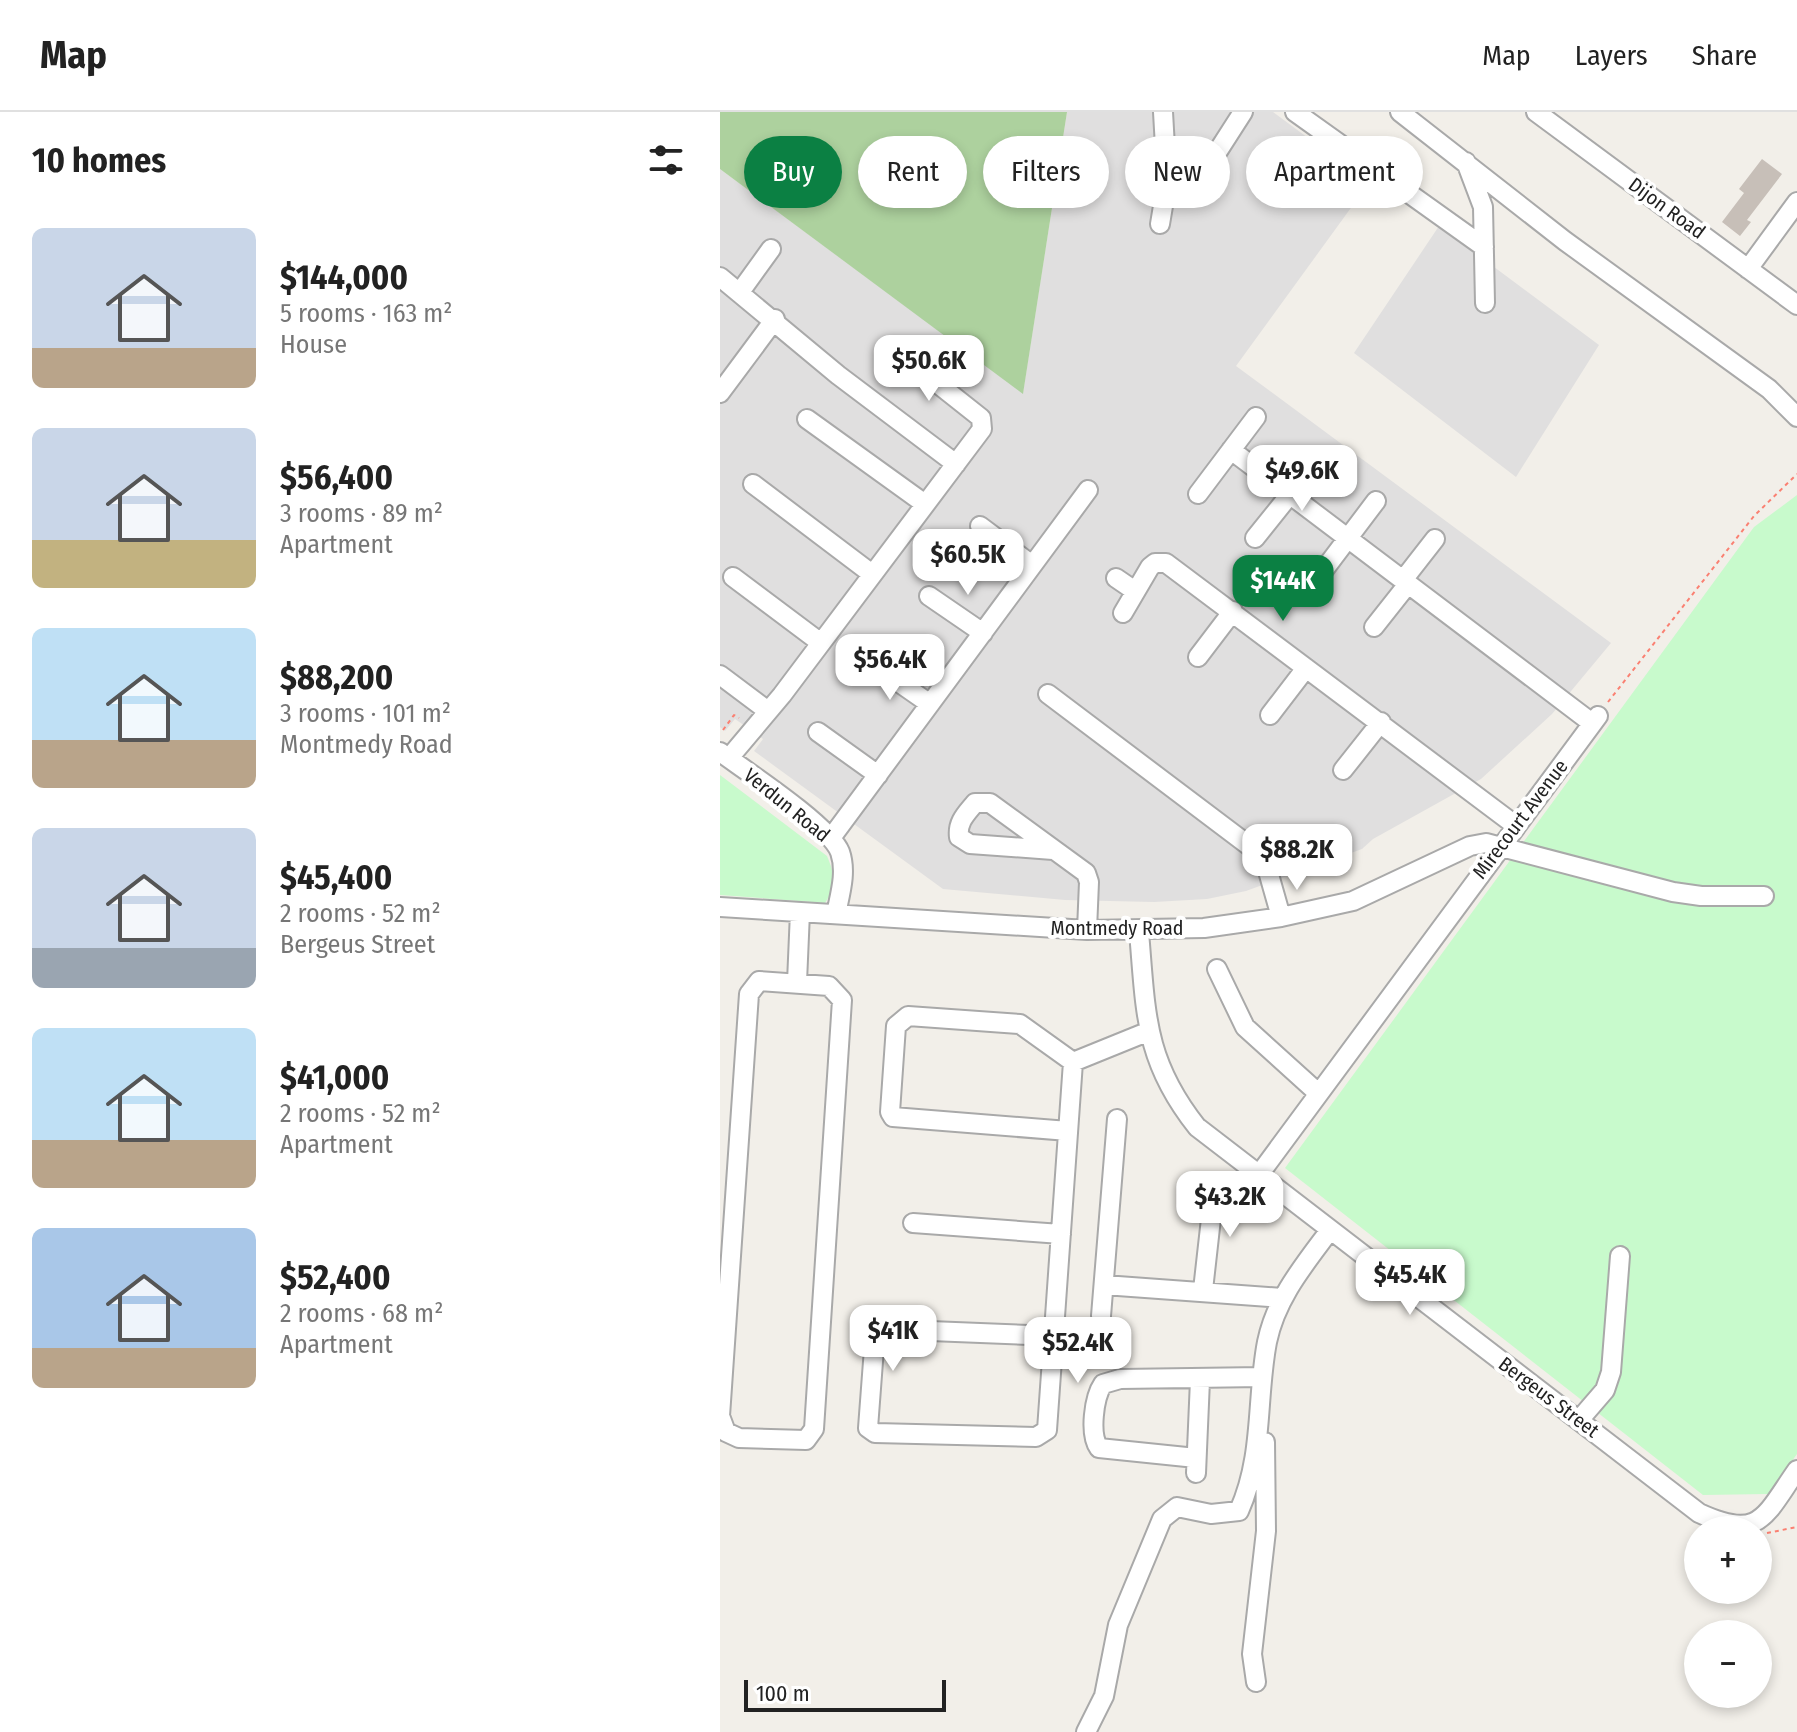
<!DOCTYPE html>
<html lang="en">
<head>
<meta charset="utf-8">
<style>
  :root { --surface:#fff; --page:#f6f6f6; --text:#222; --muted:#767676; --line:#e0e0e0; --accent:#0b8043 }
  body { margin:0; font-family:"Fira Sans Condensed",sans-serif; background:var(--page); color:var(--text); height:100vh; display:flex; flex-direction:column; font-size:30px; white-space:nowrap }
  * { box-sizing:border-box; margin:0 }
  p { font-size:26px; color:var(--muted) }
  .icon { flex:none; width:44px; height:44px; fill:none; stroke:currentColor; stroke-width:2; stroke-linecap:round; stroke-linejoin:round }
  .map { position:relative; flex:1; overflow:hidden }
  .panel { display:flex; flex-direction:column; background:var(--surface); width:720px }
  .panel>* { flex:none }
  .top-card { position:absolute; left:24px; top:24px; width:760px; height:72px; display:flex; gap:16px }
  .controls { position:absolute; left:964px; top:1404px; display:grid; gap:16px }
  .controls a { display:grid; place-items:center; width:88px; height:88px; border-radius:50%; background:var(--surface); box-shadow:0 4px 12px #0003; font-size:40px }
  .scale { position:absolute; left:24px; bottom:20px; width:202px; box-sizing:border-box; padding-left:8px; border:4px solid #222; border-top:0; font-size:22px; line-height:28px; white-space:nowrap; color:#222; -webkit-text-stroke:6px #fff; paint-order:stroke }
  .price { position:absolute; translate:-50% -68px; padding:0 18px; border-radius:16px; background:#fff; color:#222; font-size:26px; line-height:52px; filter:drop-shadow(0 2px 4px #0008) }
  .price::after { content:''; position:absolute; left:50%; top:48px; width:24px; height:18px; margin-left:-12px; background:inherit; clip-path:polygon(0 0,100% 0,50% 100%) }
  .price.on { background:var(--accent); color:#fff }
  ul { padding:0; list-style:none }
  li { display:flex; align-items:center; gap:24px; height:200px; padding:0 32px }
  li span { display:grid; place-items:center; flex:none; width:224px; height:160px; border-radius:12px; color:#555 }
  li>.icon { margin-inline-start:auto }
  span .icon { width:96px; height:96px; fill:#fffc; stroke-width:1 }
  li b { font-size:34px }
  h2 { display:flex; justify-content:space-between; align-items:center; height:96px; padding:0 32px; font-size:34px }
  .pill { padding:0 28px; border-radius:36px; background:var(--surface); box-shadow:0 4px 12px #0003; font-size:28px; line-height:72px }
  .pill.on { background:var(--accent); color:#fff }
  header { display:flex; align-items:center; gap:48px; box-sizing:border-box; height:112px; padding:0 40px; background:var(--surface); border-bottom:2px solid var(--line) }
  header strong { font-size:38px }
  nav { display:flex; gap:44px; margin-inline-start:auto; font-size:28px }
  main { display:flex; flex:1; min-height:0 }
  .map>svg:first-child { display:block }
</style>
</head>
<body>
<header>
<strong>Map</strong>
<nav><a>Map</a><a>Layers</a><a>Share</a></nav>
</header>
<main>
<section class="panel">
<h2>10 homes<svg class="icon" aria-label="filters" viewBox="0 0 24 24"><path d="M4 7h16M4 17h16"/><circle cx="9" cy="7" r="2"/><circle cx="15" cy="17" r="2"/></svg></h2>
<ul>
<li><span style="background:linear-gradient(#c9d6e8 75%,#b9a48a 0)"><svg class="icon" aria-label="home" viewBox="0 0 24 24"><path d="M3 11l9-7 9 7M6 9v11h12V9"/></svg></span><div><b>$144,000</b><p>5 rooms · 163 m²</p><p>House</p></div></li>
<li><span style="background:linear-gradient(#c9d6e8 70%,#c2b280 0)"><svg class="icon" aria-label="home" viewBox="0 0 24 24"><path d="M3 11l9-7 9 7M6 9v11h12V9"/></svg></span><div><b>$56,400</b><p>3 rooms · 89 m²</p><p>Apartment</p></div></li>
<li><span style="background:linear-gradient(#bfe0f5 70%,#b9a48a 0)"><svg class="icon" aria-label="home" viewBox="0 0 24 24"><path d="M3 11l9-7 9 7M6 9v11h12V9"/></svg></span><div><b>$88,200</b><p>3 rooms · 101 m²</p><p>Montmedy Road</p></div></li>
<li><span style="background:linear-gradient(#c9d6e8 75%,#9aa5b1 0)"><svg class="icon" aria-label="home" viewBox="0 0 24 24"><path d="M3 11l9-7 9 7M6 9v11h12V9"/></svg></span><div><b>$45,400</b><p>2 rooms · 52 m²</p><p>Bergeus Street</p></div></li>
<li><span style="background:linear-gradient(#bfe0f5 70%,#b9a48a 0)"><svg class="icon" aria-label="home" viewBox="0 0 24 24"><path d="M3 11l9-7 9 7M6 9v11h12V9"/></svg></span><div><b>$41,000</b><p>2 rooms · 52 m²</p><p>Apartment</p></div></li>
<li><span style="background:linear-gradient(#a9c7e8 75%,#b9a48a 0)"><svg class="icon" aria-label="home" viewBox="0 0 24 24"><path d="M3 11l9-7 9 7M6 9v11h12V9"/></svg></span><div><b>$52,400</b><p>2 rooms · 68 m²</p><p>Apartment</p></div></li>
</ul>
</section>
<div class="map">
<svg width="1077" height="1620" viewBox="0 0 1077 1620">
  <rect width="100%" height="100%" fill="#f2efe9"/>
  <path fill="#e0dfdf" d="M 347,0 L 553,0 L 649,71 L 516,254 L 891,531 L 832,602 L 761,667 L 653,727 L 642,737 L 526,779 L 487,787 L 434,790 L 345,788 L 223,777 L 34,639 L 43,627 L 31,618 L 15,607 L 5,619 L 0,615 L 0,57 L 303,281 Z
    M 719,114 L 879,233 L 796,365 L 634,241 Z"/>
  <path fill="#add19e" d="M 0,0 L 347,0 L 303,282 L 0,57 Z"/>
  <path fill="#c8facc" d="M 1077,383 L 1077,1342 L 1048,1382 L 983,1383 L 565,1056 L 1034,415 Z
    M 0,663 L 107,744 C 115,763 117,773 105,791 L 0,783 Z"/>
  <path fill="#c7bfb8" d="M 1042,47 L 1062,62 L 1027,108 L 1031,110 L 1020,124 L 1002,110 L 1024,81 L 1019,77 Z"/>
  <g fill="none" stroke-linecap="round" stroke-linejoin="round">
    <g stroke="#a9a9a9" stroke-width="22">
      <path id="minor" d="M 575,0 L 764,135
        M 680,0 L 845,129 L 1049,277 L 1077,305
        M 816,0 L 1077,193
        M 746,50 L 763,95 L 765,191
        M 489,53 L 523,0
        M 440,112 L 447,70 L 443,0
        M 1028,157 L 1077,90
        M 0,165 L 118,263 L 236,352
        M 20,180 L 51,137
        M 0,281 L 55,207
        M 87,307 L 205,392
        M 511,338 L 872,611
        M 33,372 L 152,462
        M 478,382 L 536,305
        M 260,414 L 312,453
        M 535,426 L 596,350
        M 13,465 L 101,531
        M 396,466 L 415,479
        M 683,468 L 715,427
        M 594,471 L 656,389
        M 209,484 L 263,521
        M 403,501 L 430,455 L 435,451 L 446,451 L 795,713
        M 654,515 L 688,472
        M 478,545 L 513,499
        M 154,553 L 210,592
        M 0,563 L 48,599
        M 328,582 L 544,745 L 561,805
        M 550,603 L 586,556
        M 98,620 L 158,663
        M 0,640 C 26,659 110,714 120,740 C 127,760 120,782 116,802
        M 9,646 L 62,583 L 262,317 L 261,306 L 184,245
        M 623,658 L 661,610
        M 111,726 L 368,378
        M 333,738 L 250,732 L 239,725 C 237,710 246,702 255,691 L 270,691 L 366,761 L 369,770 L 367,818
        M 0,795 L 367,818 L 484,816 L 561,805 L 633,789 L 750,734 L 766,731 L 953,780 L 981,784 L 1044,784
        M 419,820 C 426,901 424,948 477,1015 L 979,1401 C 1040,1429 1044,1405 1077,1358
        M 497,857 L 525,915 L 598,981
        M 39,869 L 109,874 L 122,888 L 94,1317 L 86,1328 L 19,1326 L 6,1320 L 0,1304 L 29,882 Z
        M 77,870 L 80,800
        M 348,1019 L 173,1005 L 170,1000 L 176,914 L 188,904 L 300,912 L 353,950
        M 538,1064 L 878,604
        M 193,1111 L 341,1122
        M 384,1173 L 562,1186
        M 483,1178 L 495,1071
        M 381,1204 L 397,1007
        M 334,1224 L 160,1217 L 155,1223 L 148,1316 L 155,1321 L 316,1325 L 327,1318 L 353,950 L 427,920
        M 860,1307 L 885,1278 L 891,1260 L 900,1144
        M 476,1346 L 379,1336 C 369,1322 374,1285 383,1272 L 400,1267 L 542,1265
        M 476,1361 L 480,1268
        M 536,1570 L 532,1542 L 546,1419 L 545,1330
        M 366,1620 L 384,1584 L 398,1513 L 442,1407 L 457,1395 L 491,1402 L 519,1399 C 544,1343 536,1287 547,1230 C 556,1186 584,1153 610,1118"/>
    </g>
    <path stroke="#fa8072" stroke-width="2" stroke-dasharray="4 4" stroke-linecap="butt" d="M 888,590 L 1034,404 L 1077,362
      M 3,618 L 14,603 L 19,606
      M 1047,1421 L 1077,1415"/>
    <use href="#minor" stroke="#fff" stroke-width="18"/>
  </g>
  <g text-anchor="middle" stroke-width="8" stroke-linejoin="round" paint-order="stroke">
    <g font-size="20" fill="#222" stroke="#fff">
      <text transform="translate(947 96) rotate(36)" y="7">Dijon Road</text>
      <text transform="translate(67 693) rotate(39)" y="7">Verdun Road</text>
      <text transform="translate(800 707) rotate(-53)" y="7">Mirecourt Avenue</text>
      <text x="397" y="823">Montmedy Road</text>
      <text transform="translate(829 1285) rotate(37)" y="7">Bergeus Street</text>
    </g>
  </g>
</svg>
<div class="controls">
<a>+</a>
<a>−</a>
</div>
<div class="scale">100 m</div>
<b class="price" style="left:209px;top:291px">$50.6K</b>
<b class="price" style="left:582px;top:401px">$49.6K</b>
<b class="price" style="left:248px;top:485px">$60.5K</b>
<b class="price on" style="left:563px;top:511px">$144K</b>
<b class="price" style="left:170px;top:590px">$56.4K</b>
<b class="price" style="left:577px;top:780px">$88.2K</b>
<b class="price" style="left:510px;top:1127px">$43.2K</b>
<b class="price" style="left:690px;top:1205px">$45.4K</b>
<b class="price" style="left:173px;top:1261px">$41K</b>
<b class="price" style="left:358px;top:1273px">$52.4K</b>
<div class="top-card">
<a class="pill on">Buy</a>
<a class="pill">Rent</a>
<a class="pill">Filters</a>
<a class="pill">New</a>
<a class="pill">Apartment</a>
</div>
</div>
</main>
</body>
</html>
